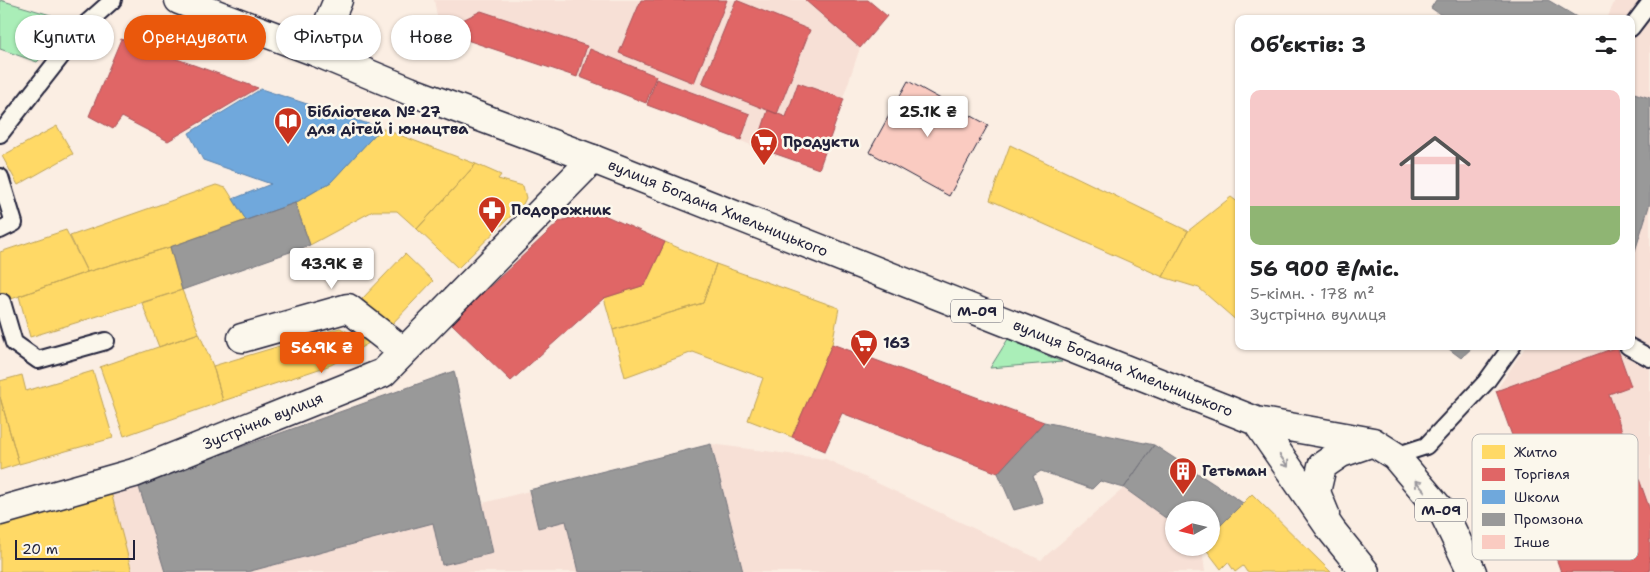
<!DOCTYPE html>
<html lang="uk">
<head>
<meta charset="utf-8">
<style>
  :root { --surface:#fff; --page:#f6f6f6; --text:#202124; --muted:#757577; --line:#e0e0e0; --accent:#ea580c }
  body { margin:0; font-family:"Shantell Sans",sans-serif; background:var(--page); color:var(--text); height:100vh; display:flex; flex-direction:column; font-size:19px; white-space:nowrap }
  * { box-sizing:border-box; margin:0 }
  p { font-size:16px; color:var(--muted) }
  .icon { flex:none; width:28px; height:28px; fill:none; stroke:currentColor; stroke-width:2; stroke-linecap:round; stroke-linejoin:round }
  .map { position:relative; flex:1; overflow:hidden }
  .side { position:absolute; left:1235px; top:15px; width:400px; height:335px; display:flex; flex-direction:column; background:var(--surface); border-radius:10px; box-shadow:0 1px 4px #0004 }
  .side>* { flex:none }
  .hud { position:absolute; left:15px; top:15px; width:475px; height:45px; display:flex; gap:10px }
  .needle { width:32px; rotate:262deg }
  .tools { position:absolute; left:1165px; top:501px; display:grid; gap:10px }
  .tools a { display:grid; place-items:center; width:55px; height:55px; border-radius:50%; background:var(--surface); box-shadow:0 1px 4px #0004; font-size:25px }
  .scale { position:absolute; left:15px; bottom:12px; width:120px; box-sizing:border-box; padding-left:5px; border:2px solid #22223b; border-top:0; font-size:14px; line-height:18px; white-space:nowrap; color:#22223b; -webkit-text-stroke:4px #fbf7ec; paint-order:stroke }
  .price { position:absolute; translate:-50% -42px; padding:0 11px; border-radius:5px; background:#fff; color:#222; font-size:16px; line-height:32px; filter:drop-shadow(0 1px 2px #0008) }
  .price::after { content:''; position:absolute; left:50%; top:30px; width:15px; height:11px; margin-left:-8px; background:inherit; clip-path:polygon(0 0,100% 0,50% 100%) }
  .price.selected { background:var(--accent); color:#fff }
  ul { padding:0; list-style:none }
  li { display:grid; align-content:center; gap:10px; height:265px; padding:0 15px }
  li+li { border-top:1px solid var(--line) }
  li span { display:grid; place-items:center; height:155px; border-radius:10px; color:#555 }
  li>.icon { margin-inline-start:auto }
  span .icon { width:90px; height:90px; fill:#fffc; stroke-width:1 }
  li b { font-size:21px }
  h2 { display:flex; justify-content:space-between; align-items:center; height:60px; padding:0 15px; font-size:21px }
  .tag { padding:0 18px; border-radius:22px; background:var(--surface); box-shadow:0 1px 4px #0004; font-size:18px; line-height:45px }
  .tag.selected { background:var(--accent); color:#fff }
  .map>svg:first-child { display:block }
</style>
</head>
<body>
<div class="map">
<svg width="1650" height="572" viewBox="0 0 1650 572">
  <rect width="100%" height="100%" fill="#fbeee3"/>
  <filter id="ink" filterUnits="userSpaceOnUse"><feTurbulence type="fractalNoise" baseFrequency=".02" numOctaves="2"/><feDisplacementMap in="SourceGraphic" scale="10" xChannelSelector="R" yChannelSelector="G"/><feConvolveMatrix kernelMatrix="1 2 1 2 8 2 1 2 1" color-interpolation-filters="sRGB"/></filter>
  <g filter="url(#ink)">
    <path fill="#f7e0d6" d="M 434,0 L 868,0 L 887,16 L 860,48 L 819,169 L 756,147 L 580,77 L 440,31 Z
      M 1615,0 L 1650,0 L 1650,572 L 1496,391 L 1526,346 L 1631,346 L 1631,19 L 1607,19 Z
      M 454,371 L 483,503 L 711,444 L 826,459 L 1041,560 L 1124,488 L 1154,445 L 1243,503 L 1211,535 L 1211,510 L 1174,510 L 1174,548 L 1202,548 L 1205,572 L 0,572 L 0,521 L 138,484 Z"/>
    <path fill="#aaeeb8" stroke="#66887a" d="M 0,0 L 54,16 L 70,29 L 37,62 L 0,49 Z
      M 1008,339 L 1062,362 L 990,368 Z"/>
    <path fill="#ffd966" stroke="#bda259" d="M 57,126 L 73,154 L 18,185 L 2,156 Z
      M 381,128 L 476,164 L 417,229 L 397,211 L 373,211 L 310,245 L 295,203 L 331,182 Z
      M 1010,145 L 1188,231 L 1163,277 L 990,200 Z
      M 476,164 L 501,175 L 498,179 L 523,186 L 526,198 L 523,204 L 458,268 L 417,229 Z
      M 216,185 L 226,188 L 246,220 L 170,247 L 87,272 L 70,236 Z
      M 1231,197 L 1239,203 L 1239,323 L 1199,288 L 1163,277 L 1188,231 Z
      M 66,230 L 87,272 L 0,303 L 0,252 Z
      M 665,242 L 716,264 L 703,303 L 613,330 L 604,298 L 645,285 Z
      M 170,247 L 182,290 L 30,337 L 19,296 L 87,272 Z
      M 405,254 L 433,281 L 390,326 L 362,299 Z
      M 716,264 L 839,308 L 832,344 L 792,437 L 748,420 L 763,378 L 693,352 L 625,377 L 613,330 L 703,303 Z
      M 182,290 L 199,333 L 159,347 L 142,303 Z
      M 340,328 L 369,343 L 331,365 L 223,401 L 213,366 Z
      M 199,333 L 213,366 L 223,401 L 124,436 L 100,367 Z
      M 93,371 L 113,438 L 19,464 L 0,397 L 0,381 L 22,375 L 26,391 Z
      M 0,397 L 19,464 L 0,470 Z
      M 111,492 L 132,572 L 0,572 L 0,521 Z
      M 1252,494 L 1331,572 L 1247,572 L 1243,566 L 1235,572 L 1228,562 L 1221,569 L 1205,548 L 1211,548 L 1211,535 Z"/>
    <path fill="#e06666" stroke="#a75259" d="M 641,0 L 727,0 L 694,83 L 619,53 Z
      M 736,0 L 810,30 L 777,114 L 702,84 Z
      M 805,0 L 868,0 L 887,16 L 860,48 Z
      M 481,11 L 587,46 L 577,77 L 440,31 Z
      M 121,39 L 258,88 L 168,141 L 122,117 L 113,129 L 89,116 Z
      M 590,49 L 656,76 L 646,103 L 580,77 Z
      M 656,79 L 750,114 L 741,140 L 647,105 Z
      M 798,83 L 844,99 L 819,169 L 756,147 L 768,110 L 786,117 Z
      M 595,211 L 665,242 L 645,285 L 604,298 L 511,381 L 451,323 L 560,221 Z
      M 832,344 L 1044,422 L 998,473 L 842,413 L 825,451 L 792,437 Z
      M 1617,347 L 1631,386 L 1609,394 L 1650,510 L 1650,572 L 1561,572 L 1496,391 Z"/>
    <path fill="#6fa8dc" stroke="#5880ac" d="M 261,89 L 381,128 L 331,182 L 295,203 L 246,220 L 233,199 L 271,184 L 203,160 L 189,133 Z"/>
    <path fill="#999" stroke="#75757d" d="M 1436,0 L 1548,0 L 1580,19 L 1447,19 L 1431,8 Z
      M 1631,92 L 1650,98 L 1650,203 L 1631,264 Z
      M 295,203 L 310,245 L 182,290 L 170,247 Z
      M 1445,346 L 1474,346 L 1461,358 Z
      M 454,371 L 493,553 L 442,565 L 433,523 L 247,572 L 165,572 L 138,484 Z
      M 1044,422 L 1154,445 L 1124,488 L 1100,481 L 1092,489 L 1041,471 L 1033,476 L 1043,502 L 1014,510 L 998,473 Z
      M 711,444 L 743,572 L 578,572 L 566,521 L 538,528 L 529,490 Z
      M 1154,445 L 1211,482 L 1243,503 L 1211,535 L 1211,510 L 1174,510 L 1174,524 L 1124,488 Z"/>
    <path fill="#facbc1" stroke="#22223b" d="M 908,81 L 988,125 L 949,196 L 869,152 Z"/>
    <g fill="none" stroke-linecap="round" stroke-linejoin="round">
      <g stroke="#22223b" stroke-width="20">
        <path id="lane" d="M 1631,28 L 1650,3
          M 0,134 L 87,23 L 113,0
          M 0,177 L 14,223 L 0,230
          M 2,302 L 14,343 L 38,360 L 106,341
          M 1628,346 L 1650,358
          M 1395,456 L 1426,446 L 1486,382 L 1512,346"/>
      </g>
      <g stroke="#22223b" stroke-width="31">
        <path id="street" d="M 242,338 L 348,308 L 403,351
          M 0,511 L 134,473 L 383,373 L 593,159"/>
      </g>
      <g stroke="#22223b" stroke-width="31">
        <path id="secondary" d="M 316,52 L 338,0"/>
      </g>
      <g stroke="#22223b" stroke-width="31">
        <path id="primary" d="M 179,0 L 316,52 L 410,91 L 593,159 L 1256,421 L 1373,442 L 1395,456 L 1444,514 L 1472,572
          M 1256,421 L 1332,531 L 1365,572
          M 1325,514 L 1316,492 L 1322,466 L 1341,453 L 1373,442"/>
      </g>
      <use href="#lane" stroke="#fbf7ec" stroke-width="16"/>
      <use href="#street" stroke="#fbf7ec" stroke-width="28"/>
      <use href="#secondary" stroke="#fbf7ec" stroke-width="28"/>
      <use href="#primary" stroke="#fbf7ec" stroke-width="28"/>
    </g>
    <defs><path id="oneway-shaft" d="M-6 0H5M1.5-3L5.5 0L1.5 3" fill="none" stroke-width="1.6" stroke-linecap="round" stroke-linejoin="round" transform="scale(1.25)"/></defs>
    <g stroke="#99979c">
      <use href="#oneway-shaft" transform="translate(1284 461) rotate(55)"/>
      <use href="#oneway-shaft" transform="translate(1420 486) rotate(-131)"/>
    </g>
  </g>
  <defs>
    <g id="library-pin" transform="scale(1.4375)"><path d="M0 17L-7.5 6A9.5 9.5 0 1 1 7.5 6Z" fill="#c8321e" stroke="#fbf7ec"/><path d="M-6-4Q-3-5.5-.7-3.5V5Q-3 3-6 4ZM6-4Q3-5.5 .7-3.5V5Q3 3 6 4Z" fill="#fff"/></g>
    <g id="supermarket-pin" transform="scale(1.4375)"><path d="M0 17L-7.5 6A9.5 9.5 0 1 1 7.5 6Z" fill="#c8321e" stroke="#fbf7ec"/><path d="M-6-5.5h2.5l.6 2H6L4.5 2H-2.5L-4.4-4H-6ZM-1.5 3.2a1.3 1.3 0 1 0 .1 0ZM3 3.2a1.3 1.3 0 1 0 .1 0Z" fill="#fff"/></g>
    <g id="pharmacy-pin" transform="scale(1.4375)"><path d="M0 17L-7.5 6A9.5 9.5 0 1 1 7.5 6Z" fill="#c8321e" stroke="#fbf7ec"/><path d="M-2-6h4v4h4v4h-4v4h-4v-4h-4v-4h4Z" fill="#fff"/></g>
    <g id="building-pin" transform="scale(1.4375)"><path d="M0 17L-7.5 6A9.5 9.5 0 1 1 7.5 6Z" fill="#c8321e" stroke="#fbf7ec"/><path d="M-4-6H4V6H1V3H-1V6H-4ZM-2.5-4.3h1.7v1.8h-1.7ZM.8-4.3h1.7v1.8H.8ZM-2.5-1h1.7V.8h-1.7ZM.8-1h1.7V.8H.8Z" fill="#fff"/></g>
  </defs>
  <g fill-rule="evenodd">
    <use href="#library-pin" x="288" y="121"/>
    <use href="#supermarket-pin" x="764" y="142"/>
    <use href="#pharmacy-pin" x="492" y="210"/>
    <use href="#supermarket-pin" x="864" y="343"/>
    <use href="#building-pin" x="1183" y="471"/>
  </g>
  <g text-anchor="middle" stroke-width="5" stroke-linejoin="round" paint-order="stroke">
    <g fill="#fbf7ec" stroke="#636270" stroke-width="1">
      <rect x="951" y="299.5" width="52" height="23" rx="4"/>
      <rect x="1415" y="498.5" width="52" height="23" rx="4"/>
    </g>
    <g font-size="14" font-weight="bold" fill="#22223b">
      <text x="977" y="316">М-09</text>
      <text x="1441" y="515">М-09</text>
    </g>
    <g font-size="15" font-weight="bold" fill="#22223b" stroke="#fbf7ec" text-anchor="start">
      <text x="307" y="117">Бібліотека № 27<tspan x="307" dy="17">для дітей і юнацтва</tspan></text>
      <text x="783" y="147">Продукти</text>
      <text x="511" y="215">Подорожник</text>
      <text x="883" y="348">163</text>
      <text x="1202" y="476">Гетьман</text>
    </g>
    <g font-size="15" fill="#22223b" stroke="#fbf7ec">
      <text transform="translate(718 208) rotate(22)" y="5">вулиця Богдана Хмельницького</text>
      <text transform="translate(1123 368) rotate(22)" y="5">вулиця Богдана Хмельницького</text>
      <text transform="translate(263 421) rotate(-22)" y="5">Зустрічна вулиця</text>
    </g>
  </g>
  <rect x="1472" y="434" width="166" height="126" rx="8" fill="#fbf7ec" stroke="#bab7b7" stroke-width="1"/>
  <rect x="1482" y="445" width="23" height="14" fill="#ffd966"/>
  <rect x="1482" y="468" width="23" height="13" fill="#e06666"/>
  <rect x="1482" y="490" width="23" height="14" fill="#6fa8dc"/>
  <rect x="1482" y="513" width="23" height="13" fill="#999"/>
  <rect x="1482" y="535" width="23" height="14" fill="#facbc1"/>
  <g font-size="14" fill="#22223b">
    <text x="1514" y="457">Житло</text>
    <text x="1514" y="479">Торгівля</text>
    <text x="1514" y="502">Школи</text>
    <text x="1514" y="524">Промзона</text>
    <text x="1514" y="547">Інше</text>
  </g>
</svg>
<div class="tools">
<a><svg class="needle" viewBox="-14 -14 28 28"><path d="M0-13l5 13h-10z" fill="#e53935"/><path d="M0 13l5-13h-10z" fill="#757577"/></svg></a>
</div>
<div class="scale">20 m</div>
<b class="price" style="left:928px;top:138px">25.1K ₴</b>
<b class="price" style="left:332px;top:290px">43.9K ₴</b>
<b class="price selected" style="left:322px;top:374px">56.9K ₴</b>
<div class="hud">
<a class="tag">Купити</a>
<a class="tag selected">Орендувати</a>
<a class="tag">Фільтри</a>
<a class="tag">Нове</a>
</div>
<section class="side">
<h2>Об’єктів: 3<svg class="icon" aria-label="filters" viewBox="0 0 24 24"><path d="M4 7h16M4 17h16"/><circle cx="9" cy="7" r="2"/><circle cx="15" cy="17" r="2"/></svg></h2>
<ul>
<li><span style="background:linear-gradient(#f6c9c9 75%,#8fb573 0)"><svg class="icon" aria-label="home" viewBox="0 0 24 24"><path d="M3 11l9-7 9 7M6 9v11h12V9"/></svg></span><div><b>56 900 ₴/міс.</b><p>5-кімн. · 178 m²</p><p>Зустрічна вулиця</p></div></li>
</ul>
</section>
</div>
</body>
</html>
